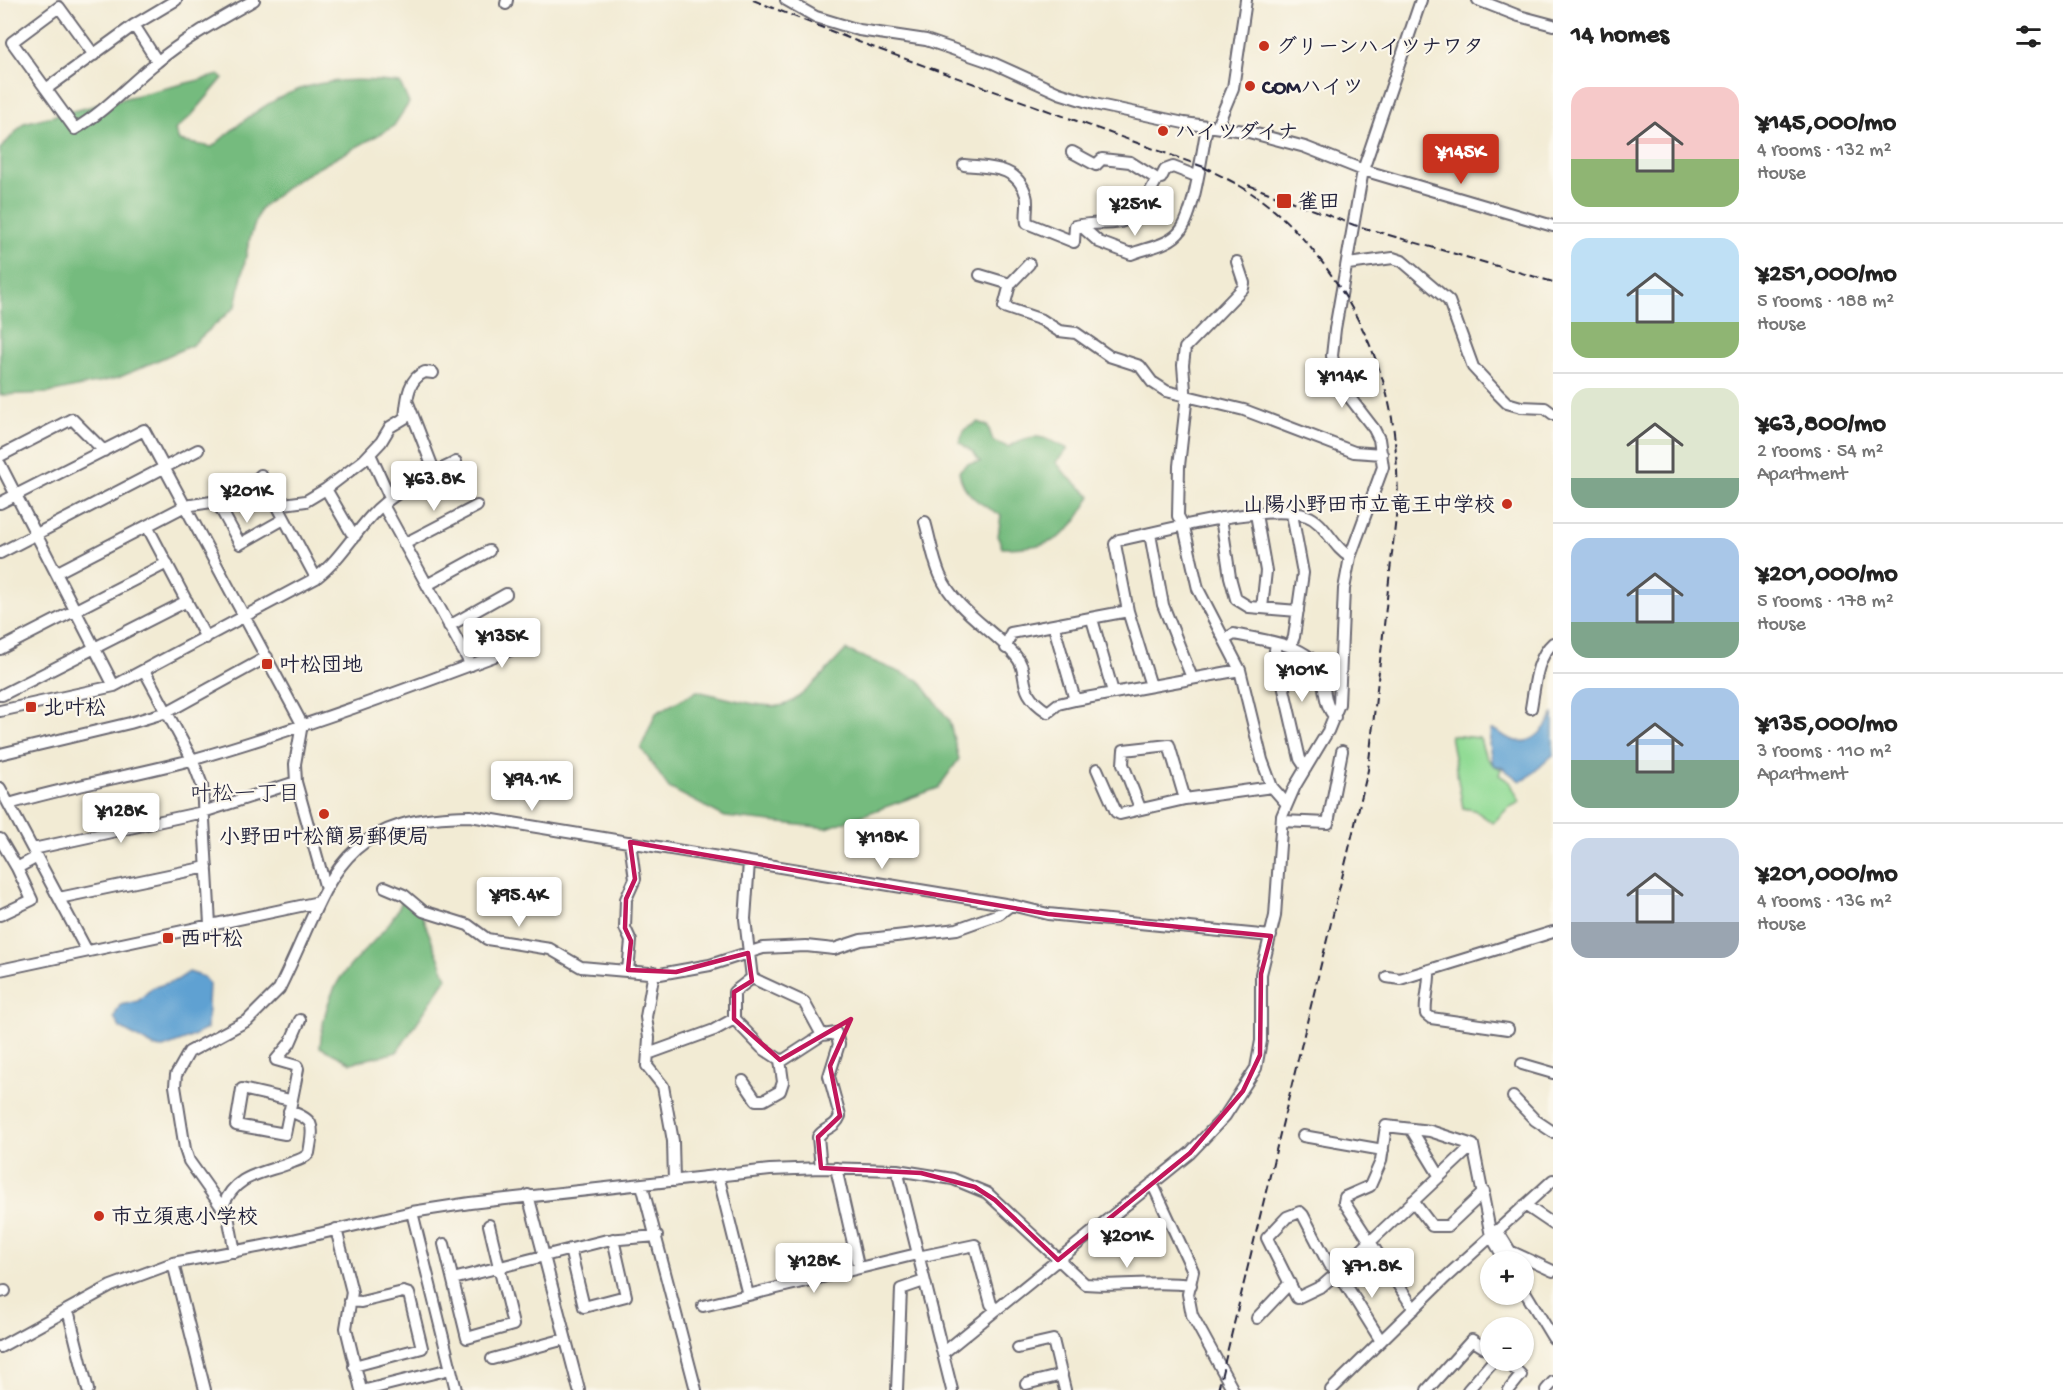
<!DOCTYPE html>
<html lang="en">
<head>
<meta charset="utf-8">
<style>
  :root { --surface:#fff; --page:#f2f2f2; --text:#222; --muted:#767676; --line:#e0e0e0; --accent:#c8321e }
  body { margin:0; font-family:"Gochi Hand","Klee One",sans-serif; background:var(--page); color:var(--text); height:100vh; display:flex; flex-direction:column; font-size:22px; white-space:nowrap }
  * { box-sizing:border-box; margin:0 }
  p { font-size:20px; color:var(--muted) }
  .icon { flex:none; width:33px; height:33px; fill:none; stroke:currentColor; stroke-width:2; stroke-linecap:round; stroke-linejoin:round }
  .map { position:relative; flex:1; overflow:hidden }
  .drawer { display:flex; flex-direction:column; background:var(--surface); width:510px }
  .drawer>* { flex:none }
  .buttons { position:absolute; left:1480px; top:1251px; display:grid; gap:12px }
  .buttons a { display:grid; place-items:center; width:54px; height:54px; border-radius:50%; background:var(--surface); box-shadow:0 2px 4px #0004; font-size:30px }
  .price { position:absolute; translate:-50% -51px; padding:0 14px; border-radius:6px; background:#fff; color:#222; font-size:20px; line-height:39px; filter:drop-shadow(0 2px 3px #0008) }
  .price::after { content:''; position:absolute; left:50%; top:36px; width:18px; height:14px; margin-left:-9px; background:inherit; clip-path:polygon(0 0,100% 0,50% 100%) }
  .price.active { background:var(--accent); color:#fff }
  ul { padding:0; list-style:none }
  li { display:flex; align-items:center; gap:18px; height:150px; padding:0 18px }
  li+li { border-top:2px solid var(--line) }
  li span { display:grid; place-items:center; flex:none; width:168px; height:120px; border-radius:18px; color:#555 }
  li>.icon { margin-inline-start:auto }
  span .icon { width:72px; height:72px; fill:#fffc; stroke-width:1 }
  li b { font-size:26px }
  h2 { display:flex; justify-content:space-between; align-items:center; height:72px; padding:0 18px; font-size:26px }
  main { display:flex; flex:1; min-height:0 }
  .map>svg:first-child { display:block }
</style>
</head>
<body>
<main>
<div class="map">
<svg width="1553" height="1390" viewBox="0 0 1553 1390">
  <rect width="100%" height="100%" fill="#fbf7ec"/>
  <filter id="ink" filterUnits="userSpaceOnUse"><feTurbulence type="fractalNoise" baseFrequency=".0167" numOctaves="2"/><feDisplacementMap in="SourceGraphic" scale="12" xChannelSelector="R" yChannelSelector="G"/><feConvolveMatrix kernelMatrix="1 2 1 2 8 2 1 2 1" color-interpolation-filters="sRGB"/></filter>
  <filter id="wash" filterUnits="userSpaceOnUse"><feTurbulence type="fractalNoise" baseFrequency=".008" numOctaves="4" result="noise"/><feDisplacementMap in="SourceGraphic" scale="24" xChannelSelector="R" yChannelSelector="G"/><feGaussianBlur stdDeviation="1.35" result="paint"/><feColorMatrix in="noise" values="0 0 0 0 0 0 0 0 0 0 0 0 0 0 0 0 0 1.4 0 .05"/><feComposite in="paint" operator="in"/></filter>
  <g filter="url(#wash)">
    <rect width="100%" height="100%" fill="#f2ebd4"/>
    <path fill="#92db95" stroke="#5a7e68" stroke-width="1.5" d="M 1450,735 L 1480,738 C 1483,752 1487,763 1501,769 L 1499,775 L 1510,782 L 1520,802 L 1508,808 L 1493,823 L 1474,810 L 1463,808 Z"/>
    <path fill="#75bb7e" stroke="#4c6e5c" stroke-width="1.5" d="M 219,75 L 223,78 L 191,116 L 175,130 L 179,141 L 212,147 C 277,90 312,73 400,83 L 409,103 L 393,127 L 296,180 L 260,209 L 249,241 L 236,306 L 192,345 L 118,378 L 49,393 L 0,395 L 0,149 L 24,123 Z
      M 978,422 L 988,426 L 993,441 L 1008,447 C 1035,431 1042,436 1068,449 L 1056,462 L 1067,476 L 1091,496 C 1066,541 1055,547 1002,548 L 998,537 L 1001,515 C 982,505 962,495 959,471 L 968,463 L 980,462 L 974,453 L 959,442 L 965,429 Z
      M 846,650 L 919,680 L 949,720 L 959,759 L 938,788 L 827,828 L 725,817 L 669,788 L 641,748 L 656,713 L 697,691 C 716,695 766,710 784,705 C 803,699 832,664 846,650 Z
      M 403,898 L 421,914 L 447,978 L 397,1052 L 351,1063 L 320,1047 C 322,1022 327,998 341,977 C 361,950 392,930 403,898 Z"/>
    <path fill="#5ea1d2" stroke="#406286" stroke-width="1.5" d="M 1553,715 L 1553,755 L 1526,779 L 1520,781 L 1501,767 L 1493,765 L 1489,745 L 1491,730 C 1498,729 1501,735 1508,738 C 1529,749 1543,733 1553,715 Z
      M 189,972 L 204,977 L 209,983 L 207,1029 L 187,1039 L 163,1048 L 154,1047 L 120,1028 L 114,1017 L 120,1005 L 138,1001 L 152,988 L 177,980 Z"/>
  </g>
  <g filter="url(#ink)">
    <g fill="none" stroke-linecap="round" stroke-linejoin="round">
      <g stroke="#6b6871" stroke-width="14">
        <path id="minor" d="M 176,0 L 134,25 L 46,89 L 75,129 C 106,111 130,83 157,62 C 187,37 221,19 254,0
          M 786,0 L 816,17 L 859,30 L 926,40 L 993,63 L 1059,93 L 1094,104 L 1184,123 L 1245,131 L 1305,147 L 1363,170 L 1553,226
          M 1478,0 L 1519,16 L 1553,25
          M 506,4 L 507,0
          M 134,25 L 157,61
          M 46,89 L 12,42 L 59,7 L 94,55
          M 1217,126 L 1233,88 L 1246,0
          M 1072,152 L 1096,165 L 1102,159 L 1130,162 L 1157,179 L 1161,178 L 1165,170 L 1173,167 L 1196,176
          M 964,165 C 989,168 1017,165 1026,195 C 1029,204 1025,214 1027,223 L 1074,242 L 1075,226 C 1089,223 1101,224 1114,223 C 1136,222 1148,196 1157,179
          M 1080,225 L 1099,242 L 1131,254 C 1146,248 1171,245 1181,230 C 1195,211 1202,151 1207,127
          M 1237,262 L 1244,283 L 1243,288 L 1185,348 L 1183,365 L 1186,403 L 1179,466 L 1178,516 L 1184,527 L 1198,589 L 1240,670 L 1262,760 L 1272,787 L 1286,803
          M 1029,264 L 1010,284 L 1004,307 L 1042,320 L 1059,331 L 1076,333 L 1109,356 L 1140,366 L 1152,382 L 1166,391 L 1244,410 L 1354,452 L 1382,454
          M 1348,264 L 1393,258 L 1402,261 L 1449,301 L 1473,367 L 1498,394 L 1507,403 L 1521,407 L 1545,408 L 1553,414
          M 980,275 L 1010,284
          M 408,403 L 435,473
          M 370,454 L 390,498
          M 0,456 L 72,419 L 104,451
          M 0,464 L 114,686
          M 326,489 L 351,532 L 355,536
          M 217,502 L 240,544 L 284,519
          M 0,503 L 144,430 L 302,724 L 295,764 L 296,782 L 326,889
          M 276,505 L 306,501 L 326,489 L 364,460 L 381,442 L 390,427 L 405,418 C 407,401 407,379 425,372 L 433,373
          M 383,505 L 471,665
          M 1256,514 L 1266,571 L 1262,608
          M 1221,518 L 1230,577 L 1236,599 L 1249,607 L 1298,611
          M 925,522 C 930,539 933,559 940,575 C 955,610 991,628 1015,655 C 1032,674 1013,690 1048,712 L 1058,704 L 1075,700 L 1240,670
          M 147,526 L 206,638
          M 1150,534 L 1163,605 L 1192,678
          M 404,544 L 477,506
          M 0,553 L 198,450
          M 56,573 L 185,506 L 238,498 L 261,475 L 316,578
          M 427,585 L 489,551
          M 1092,619 L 1113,692
          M 449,626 L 506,594
          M 1054,627 L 1075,700
          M 1224,640 L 1234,634 C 1263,641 1314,643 1322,677 C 1325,691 1325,707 1335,717
          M 1276,643 L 1275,650 L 1300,759 L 1306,768
          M 1290,647 L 1294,637 L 1303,573 L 1292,514
          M 1006,648 L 1011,633 L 1128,611
          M 0,649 L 167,563
          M 144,670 L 192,759 L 202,785 L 210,924
          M 1151,686 L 1128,611 L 1115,544 L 1119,540 C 1163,531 1267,502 1307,516 C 1325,522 1333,548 1350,557
          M 2,695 L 187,601
          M 1531,708 C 1535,686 1536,658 1553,643
          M 0,711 L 114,686 L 316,578 C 338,561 352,537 371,516 C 393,491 427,477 456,462
          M 0,754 L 130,723 L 167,712 L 267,657
          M 1097,769 L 1116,812 L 1120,814 L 1185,799 L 1272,787
          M 0,788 L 87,951
          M 9,804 C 69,786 131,776 191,760 C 304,728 415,686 524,645
          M 1140,808 L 1123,764 L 1124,750 L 1169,745 L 1185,799
          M 1282,821 L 1328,823 L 1342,751
          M 0,839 L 17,868
          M 33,849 L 203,812 L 296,782
          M 749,862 L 745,919 L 752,978 L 734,992 L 734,1019 L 762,1048 L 782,1061 L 822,1035 L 836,1033 L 839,1044 L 829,1076 L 840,1116 C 835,1129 824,1127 818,1137 L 821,1168
          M 385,887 L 404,895 L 423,911 L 468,925 L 487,939 L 550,949 L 581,967 L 660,974 L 710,965 L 763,948 L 806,946 L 834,949 L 861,940 L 957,929 L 999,914 L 1011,905
          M 59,898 L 207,867
          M 0,915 L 32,900 L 17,868 L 37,857
          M 0,970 L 319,902
          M 628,970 L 631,941 L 625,928 L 626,899 L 635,879 L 630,842
          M 1429,970 C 1430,985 1424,1002 1426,1014 L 1431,1018 L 1508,1029
          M 654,972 L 646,1017 L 649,1038 L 647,1066 L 663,1086 L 673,1141 L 674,1181
          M 1387,977 L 1400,979 L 1553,932
          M 752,978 L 804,1002 L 822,1035
          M 648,1054 L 714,1030 L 734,1019
          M 1522,1064 L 1553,1073
          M 743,1081 L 756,1100 L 764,1100 L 780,1091 L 783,1082 L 780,1060
          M 1513,1097 L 1535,1120 L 1553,1132
          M 290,1100 L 242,1089 L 236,1125 L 285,1134 L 298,1069 L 297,1066 L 276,1060 L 290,1043 L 300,1020
          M 1411,1129 L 1439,1175
          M 1303,1136 L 1383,1150
          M 836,1168 L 857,1261
          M 897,1170 L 952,1390
          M 718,1175 L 748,1295
          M 1152,1183 L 1193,1271 L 1188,1294 L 1192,1315 L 1233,1390
          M 642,1185 L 696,1390
          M 528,1195 L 579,1390
          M 1413,1201 L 1432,1226 L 1448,1226 L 1484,1192
          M 1525,1205 L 1553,1224
          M 223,1206 C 236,1173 263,1174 293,1162 C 299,1160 305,1158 309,1153 C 313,1127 317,1120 289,1111
          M 412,1212 L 456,1390
          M 336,1229 L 352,1292 L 346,1328 L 361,1390
          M 1497,1230 L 1510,1251 L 1553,1271
          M 444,1244 L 467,1338 L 513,1325 L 489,1225
          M 570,1249 L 584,1307 L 626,1296 L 613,1239
          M 235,1252 L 228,1216 L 189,1161 L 185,1149 L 175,1086 L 176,1075 L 189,1052 L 248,1020 L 279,989 C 331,885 332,817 470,816 L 1011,905 L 1048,914 L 1271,936
          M 918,1257 L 975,1245 L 991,1304 L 996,1310
          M 173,1263 L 205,1390
          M 453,1279 L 607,1240 L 657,1236
          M 1524,1290 L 1553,1338
          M 0,1292 L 5,1291
          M 350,1301 L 361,1302 L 403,1292 L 409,1294 L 422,1348 L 354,1366
          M 703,1306 L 917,1254
          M 1414,1309 L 1344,1202 L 1345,1197 L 1370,1186 L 1381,1161 L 1386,1126 L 1430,1131 L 1473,1145 L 1491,1236 L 1506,1262
          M 68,1310 L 88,1390
          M 1257,1318 L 1290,1283
          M 1381,1341 L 1338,1272 L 1329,1265 L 1303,1215 L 1300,1212 L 1287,1217 L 1267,1238 L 1297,1298 L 1322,1286 L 1338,1272 L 1473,1145
          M 0,1347 L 111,1286 L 173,1263 L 284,1242 L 412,1212 L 470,1203 L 770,1170 L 821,1168 L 897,1170 L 953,1179 L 987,1193 L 1085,1284 C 1120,1287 1155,1280 1191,1285
          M 1018,1348 L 1053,1340 L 1065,1390
          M 943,1353 L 1190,1153 L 1225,1116 L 1256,1068 L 1261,1041 L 1261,974 L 1275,916 L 1282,816 L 1295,786 L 1328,731 L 1339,704 L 1344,589 L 1350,557 L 1383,467 L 1379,439 L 1374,429 L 1344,390 L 1336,373 L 1332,356 L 1335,329 L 1363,170 L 1421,0
          M 492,1359 L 565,1339
          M 1506,1360 L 1521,1375 L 1509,1390
          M 1026,1384 L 1062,1375
          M 366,1390 L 450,1369
          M 897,1390 L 901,1289 L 924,1281
          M 1331,1390 L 1445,1278 L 1553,1180
          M 1427,1390 L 1472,1340 L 1491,1352
          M 1468,1390 L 1494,1360
          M 1546,1390 L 1553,1382"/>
      </g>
      <use href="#minor" stroke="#fff" stroke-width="10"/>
      <path stroke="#22223b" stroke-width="2" stroke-dasharray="9 4.5" stroke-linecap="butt" d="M 753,0 L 856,41 L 1212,170
        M 1203,167 C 1215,173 1228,179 1240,186 C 1311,227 1369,320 1388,399 C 1396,432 1397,465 1398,499 L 1368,770 L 1218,1390
        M 1248,185 L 1354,225 L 1553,282"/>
    </g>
  </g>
  <path fill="none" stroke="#c2185b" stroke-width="4.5" stroke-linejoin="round" d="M 630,842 L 1048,914 L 1271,936 L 1261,974 L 1260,1055 L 1243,1091 L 1190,1153 L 1058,1260 L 995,1200 L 975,1187 L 921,1173 L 821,1168 L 818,1137 L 840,1116 L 830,1066 L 851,1019 L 780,1060 L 734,1019 L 734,992 L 752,981 L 748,953 L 676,972 L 628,970 L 631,941 L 625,928 L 626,899 L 635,879 Z"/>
  <g fill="#c8321e" stroke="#fbf7ec" stroke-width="2">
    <circle cx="1264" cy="46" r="6"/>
    <circle cx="1250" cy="86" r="6"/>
    <circle cx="1163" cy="131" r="6"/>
    <rect x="1276" y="193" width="16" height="16" rx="3"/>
    <circle cx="1507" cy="504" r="6"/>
    <rect x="261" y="658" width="12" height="12" rx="3"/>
    <rect x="25" y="701" width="12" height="12" rx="3"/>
    <circle cx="324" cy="814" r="6"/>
    <rect x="162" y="932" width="12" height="12" rx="3"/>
    <circle cx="99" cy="1216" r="6"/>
  </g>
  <g text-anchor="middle" stroke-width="4.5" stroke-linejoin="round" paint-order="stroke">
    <g font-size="21" font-weight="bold" fill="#22223b" stroke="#fbf7ec" text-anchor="start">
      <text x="1276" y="53">グリーンハイツナワタ</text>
      <text x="1262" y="93">COMハイツ</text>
      <text x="1175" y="138">ハイツダイナ</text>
      <text x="1298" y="208">雀田</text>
      <text x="1495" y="511" text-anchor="end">山陽小野田市立竜王中学校</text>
      <text x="279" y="671">叶松団地</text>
      <text x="43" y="714">北叶松</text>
      <text x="324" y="843" text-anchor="middle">小野田叶松簡易郵便局</text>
      <text x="180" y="945">西叶松</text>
      <text x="111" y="1223">市立須恵小学校</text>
    </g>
    <g font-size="22" fill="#22223b" stroke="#fbf7ec">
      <text x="245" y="800">叶松一丁目</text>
    </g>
  </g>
</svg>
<div class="buttons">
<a>+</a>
<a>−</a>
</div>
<b class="price active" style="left:1461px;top:185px">¥145K</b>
<b class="price" style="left:1135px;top:237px">¥251K</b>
<b class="price" style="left:1342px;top:409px">¥114K</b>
<b class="price" style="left:434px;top:512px">¥63.8K</b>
<b class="price" style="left:247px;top:524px">¥201K</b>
<b class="price" style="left:502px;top:669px">¥135K</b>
<b class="price" style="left:1302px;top:703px">¥101K</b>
<b class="price" style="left:532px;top:812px">¥94.1K</b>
<b class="price" style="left:121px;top:844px">¥128K</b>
<b class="price" style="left:882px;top:870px">¥118K</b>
<b class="price" style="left:519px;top:928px">¥95.4K</b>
<b class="price" style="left:1127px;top:1269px">¥201K</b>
<b class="price" style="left:814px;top:1294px">¥128K</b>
<b class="price" style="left:1372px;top:1299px">¥71.8K</b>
</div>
<section class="drawer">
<h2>14 homes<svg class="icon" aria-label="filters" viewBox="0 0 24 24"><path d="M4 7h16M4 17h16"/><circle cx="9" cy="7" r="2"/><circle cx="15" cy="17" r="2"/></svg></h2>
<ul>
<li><span style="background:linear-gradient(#f6c9c9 60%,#8fb573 0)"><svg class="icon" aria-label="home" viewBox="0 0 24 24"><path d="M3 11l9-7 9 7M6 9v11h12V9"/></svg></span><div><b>¥145,000/mo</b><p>4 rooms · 132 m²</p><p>House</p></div></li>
<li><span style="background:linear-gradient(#bfe0f5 70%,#8fb573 0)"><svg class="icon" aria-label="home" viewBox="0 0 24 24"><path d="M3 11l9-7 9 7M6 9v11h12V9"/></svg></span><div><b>¥251,000/mo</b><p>5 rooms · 188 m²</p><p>House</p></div></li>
<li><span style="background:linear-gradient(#dfe7d0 75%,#7fa58c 0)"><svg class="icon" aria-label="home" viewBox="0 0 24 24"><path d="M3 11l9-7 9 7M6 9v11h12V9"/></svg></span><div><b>¥63,800/mo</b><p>2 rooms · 54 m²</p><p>Apartment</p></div></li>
<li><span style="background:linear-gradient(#a9c7e8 70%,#7fa58c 0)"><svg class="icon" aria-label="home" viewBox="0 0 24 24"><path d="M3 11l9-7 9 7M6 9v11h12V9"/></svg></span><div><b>¥201,000/mo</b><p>5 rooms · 178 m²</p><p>House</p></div></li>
<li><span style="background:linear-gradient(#a9c7e8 60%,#7fa58c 0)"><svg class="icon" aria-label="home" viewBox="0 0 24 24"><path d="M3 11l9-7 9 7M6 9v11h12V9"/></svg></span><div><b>¥135,000/mo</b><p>3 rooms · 110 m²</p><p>Apartment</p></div></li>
<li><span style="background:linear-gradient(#c9d6e8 70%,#9aa5b1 0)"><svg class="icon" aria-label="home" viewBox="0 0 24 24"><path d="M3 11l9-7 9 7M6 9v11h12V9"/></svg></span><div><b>¥201,000/mo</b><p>4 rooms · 136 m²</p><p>House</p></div></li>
</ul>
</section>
</main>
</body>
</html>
